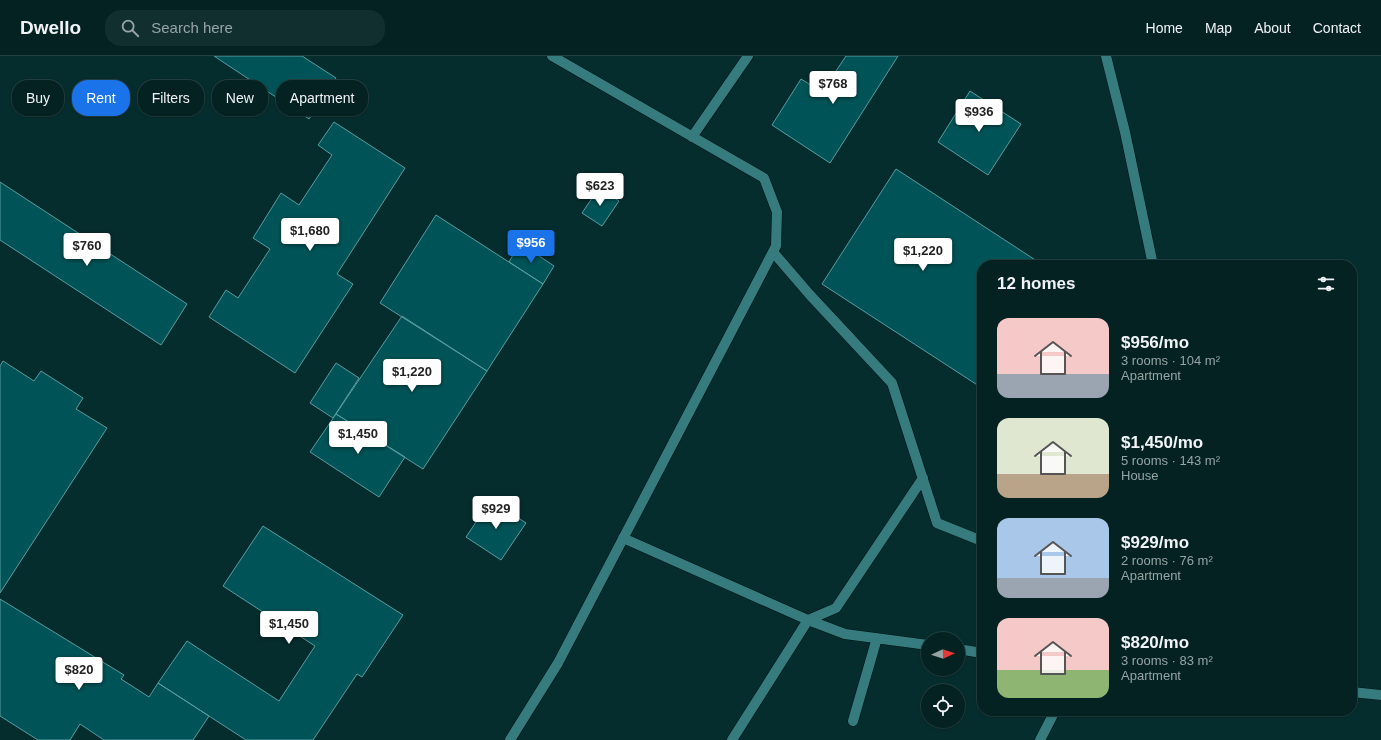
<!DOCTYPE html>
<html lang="en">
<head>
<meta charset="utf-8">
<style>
  :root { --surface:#042222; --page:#122f2f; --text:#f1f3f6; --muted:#97a4a5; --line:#253f40; --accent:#1a73e8 }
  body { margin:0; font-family:Helvetica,sans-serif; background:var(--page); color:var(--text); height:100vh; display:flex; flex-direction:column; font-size:15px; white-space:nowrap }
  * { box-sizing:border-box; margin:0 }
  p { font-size:13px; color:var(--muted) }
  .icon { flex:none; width:22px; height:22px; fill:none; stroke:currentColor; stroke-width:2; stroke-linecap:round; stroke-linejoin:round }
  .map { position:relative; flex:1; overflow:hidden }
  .panel { position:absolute; left:977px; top:204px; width:380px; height:456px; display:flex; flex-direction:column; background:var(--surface); border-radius:16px; box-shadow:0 1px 3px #0004,0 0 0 1px var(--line) }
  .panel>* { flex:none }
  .hud { position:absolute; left:12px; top:24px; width:380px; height:36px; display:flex; gap:8px }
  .needle { width:26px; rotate:87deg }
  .buttons { position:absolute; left:921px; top:576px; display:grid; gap:8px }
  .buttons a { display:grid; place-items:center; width:44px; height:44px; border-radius:50%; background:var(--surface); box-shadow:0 1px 3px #0004,0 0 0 1px var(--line); font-size:20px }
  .price { position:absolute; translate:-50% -34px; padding:0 9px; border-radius:4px; background:#fff; color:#222; font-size:13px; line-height:26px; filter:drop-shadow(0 1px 2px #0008) }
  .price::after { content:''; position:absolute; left:50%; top:24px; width:12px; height:9px; margin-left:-6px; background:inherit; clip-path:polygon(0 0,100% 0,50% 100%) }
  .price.active { background:var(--accent); color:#fff }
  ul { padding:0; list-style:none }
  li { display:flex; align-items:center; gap:12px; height:100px; padding:0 20px }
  li span { display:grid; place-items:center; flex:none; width:112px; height:80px; border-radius:12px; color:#555 }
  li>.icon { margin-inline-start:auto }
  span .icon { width:48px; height:48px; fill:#fffc; stroke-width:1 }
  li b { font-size:17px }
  h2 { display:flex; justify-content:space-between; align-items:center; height:48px; padding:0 20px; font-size:17px }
  .tag { padding:0 14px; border-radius:16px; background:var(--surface); box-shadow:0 1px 3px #0004,0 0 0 1px var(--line); font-size:14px; line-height:36px }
  .tag.active { background:var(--accent); color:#fff }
  header { display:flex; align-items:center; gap:24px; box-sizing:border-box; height:56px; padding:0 20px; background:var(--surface); border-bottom:1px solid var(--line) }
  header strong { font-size:19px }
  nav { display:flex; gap:22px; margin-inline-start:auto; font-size:14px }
  .search { width:280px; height:36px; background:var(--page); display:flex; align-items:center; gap:10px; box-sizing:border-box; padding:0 14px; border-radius:16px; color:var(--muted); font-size:15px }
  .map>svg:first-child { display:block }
</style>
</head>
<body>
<header>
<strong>Dwello</strong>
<div class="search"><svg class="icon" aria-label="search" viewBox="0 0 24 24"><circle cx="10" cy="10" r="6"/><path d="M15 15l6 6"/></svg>Search here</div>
<nav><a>Home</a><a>Map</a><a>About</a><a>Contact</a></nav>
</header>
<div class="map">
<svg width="1381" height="684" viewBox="0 0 1381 684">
  <rect width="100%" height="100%" fill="#062d2e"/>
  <path fill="#005457" stroke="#589d9f" d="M 214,0 L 302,0 L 336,22 L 309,63 Z
    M 846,0 L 898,0 L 830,107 L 772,69 L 801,23 L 822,36 Z
    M 970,35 L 1021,68 L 988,119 L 938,86 Z
    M 334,66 L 405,112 L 337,218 L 353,228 L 295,317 L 209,261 L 226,234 L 238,242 L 270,193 L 253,182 L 281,137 L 299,149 L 332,99 L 318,89 Z
    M 896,113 L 1043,209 L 982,209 L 982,332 L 822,228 Z
    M 0,126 L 187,248 L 161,289 L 0,184 Z
    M 599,132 L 619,145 L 602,170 L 582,157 Z
    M 436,159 L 543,228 L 487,315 L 380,247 Z
    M 520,187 L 554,210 L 543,228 L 509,206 Z
    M 402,260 L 487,315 L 423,413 L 336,358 Z
    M 3,305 L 34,325 L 41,315 L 83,342 L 76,353 L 107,372 L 0,537 L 0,310 Z
    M 336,307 L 359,322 L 333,362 L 310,347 Z
    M 336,358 L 405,401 L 379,441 L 310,396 Z
    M 491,444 L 526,467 L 501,504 L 466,481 Z
    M 263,470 L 403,559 L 362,621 L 357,618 L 313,684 L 246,684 L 158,627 L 187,585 L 279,645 L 315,590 L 223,530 Z
    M 0,543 L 124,619 L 121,623 L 149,641 L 158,627 L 209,660 L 193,684 L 104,684 L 80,668 L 70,684 L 38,684 L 0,660 Z"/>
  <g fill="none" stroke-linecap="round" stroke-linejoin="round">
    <g stroke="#011314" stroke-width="11">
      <path id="lane" d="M 1106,0 L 1125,76 L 1153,209
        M 692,81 L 748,0
        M 773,196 L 810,239 L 892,327 L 937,467 L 982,485
        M 623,482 L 808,564 L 845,578 L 928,589
        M 958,593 L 982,597
        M 1352,636 L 1381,639
        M 853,665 L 877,582
        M 510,684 L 558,607 L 776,190 L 777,156 L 764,122 L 552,0
        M 732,684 L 808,564 L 836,552 L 923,422
        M 1040,684 L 1055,655"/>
    </g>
    <use href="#lane" stroke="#367c7e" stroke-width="10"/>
  </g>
</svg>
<div class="buttons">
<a><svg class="needle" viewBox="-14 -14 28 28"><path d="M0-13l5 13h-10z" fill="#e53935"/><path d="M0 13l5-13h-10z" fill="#97a4a5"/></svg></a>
<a><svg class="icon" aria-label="locate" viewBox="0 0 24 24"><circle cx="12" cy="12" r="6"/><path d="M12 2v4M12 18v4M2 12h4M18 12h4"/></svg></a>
</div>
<b class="price" style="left:833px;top:49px">$768</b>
<b class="price" style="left:979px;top:77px">$936</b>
<b class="price" style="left:600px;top:151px">$623</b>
<b class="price" style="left:310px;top:196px">$1,680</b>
<b class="price active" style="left:531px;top:208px">$956</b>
<b class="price" style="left:87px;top:211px">$760</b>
<b class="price" style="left:923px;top:216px">$1,220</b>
<b class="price" style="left:412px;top:337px">$1,220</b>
<b class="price" style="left:358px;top:399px">$1,450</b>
<b class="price" style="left:496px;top:474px">$929</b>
<b class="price" style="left:289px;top:589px">$1,450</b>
<b class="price" style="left:79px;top:635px">$820</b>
<div class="hud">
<a class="tag">Buy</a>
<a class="tag active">Rent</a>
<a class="tag">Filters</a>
<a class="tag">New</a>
<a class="tag">Apartment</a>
</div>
<section class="panel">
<h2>12 homes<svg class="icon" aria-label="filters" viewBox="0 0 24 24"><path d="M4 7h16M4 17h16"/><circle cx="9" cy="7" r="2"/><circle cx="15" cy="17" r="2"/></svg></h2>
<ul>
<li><span style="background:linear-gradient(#f6c9c9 70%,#9aa5b1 0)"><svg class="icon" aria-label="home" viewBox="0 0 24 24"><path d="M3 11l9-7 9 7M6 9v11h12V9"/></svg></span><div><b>$956/mo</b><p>3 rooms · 104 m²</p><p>Apartment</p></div></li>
<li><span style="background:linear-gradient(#dfe7d0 70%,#b9a48a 0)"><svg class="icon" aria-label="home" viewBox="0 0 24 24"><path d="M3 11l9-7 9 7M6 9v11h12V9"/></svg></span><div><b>$1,450/mo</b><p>5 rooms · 143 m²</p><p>House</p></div></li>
<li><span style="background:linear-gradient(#a9c7e8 75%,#9aa5b1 0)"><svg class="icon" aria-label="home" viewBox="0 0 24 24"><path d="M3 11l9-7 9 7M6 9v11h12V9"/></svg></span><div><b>$929/mo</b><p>2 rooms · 76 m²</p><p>Apartment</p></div></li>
<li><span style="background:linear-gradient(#f6c9c9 65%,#8fb573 0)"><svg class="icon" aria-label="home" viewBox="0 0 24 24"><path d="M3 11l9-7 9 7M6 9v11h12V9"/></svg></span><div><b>$820/mo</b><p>3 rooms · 83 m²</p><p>Apartment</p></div></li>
</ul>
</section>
</div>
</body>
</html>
